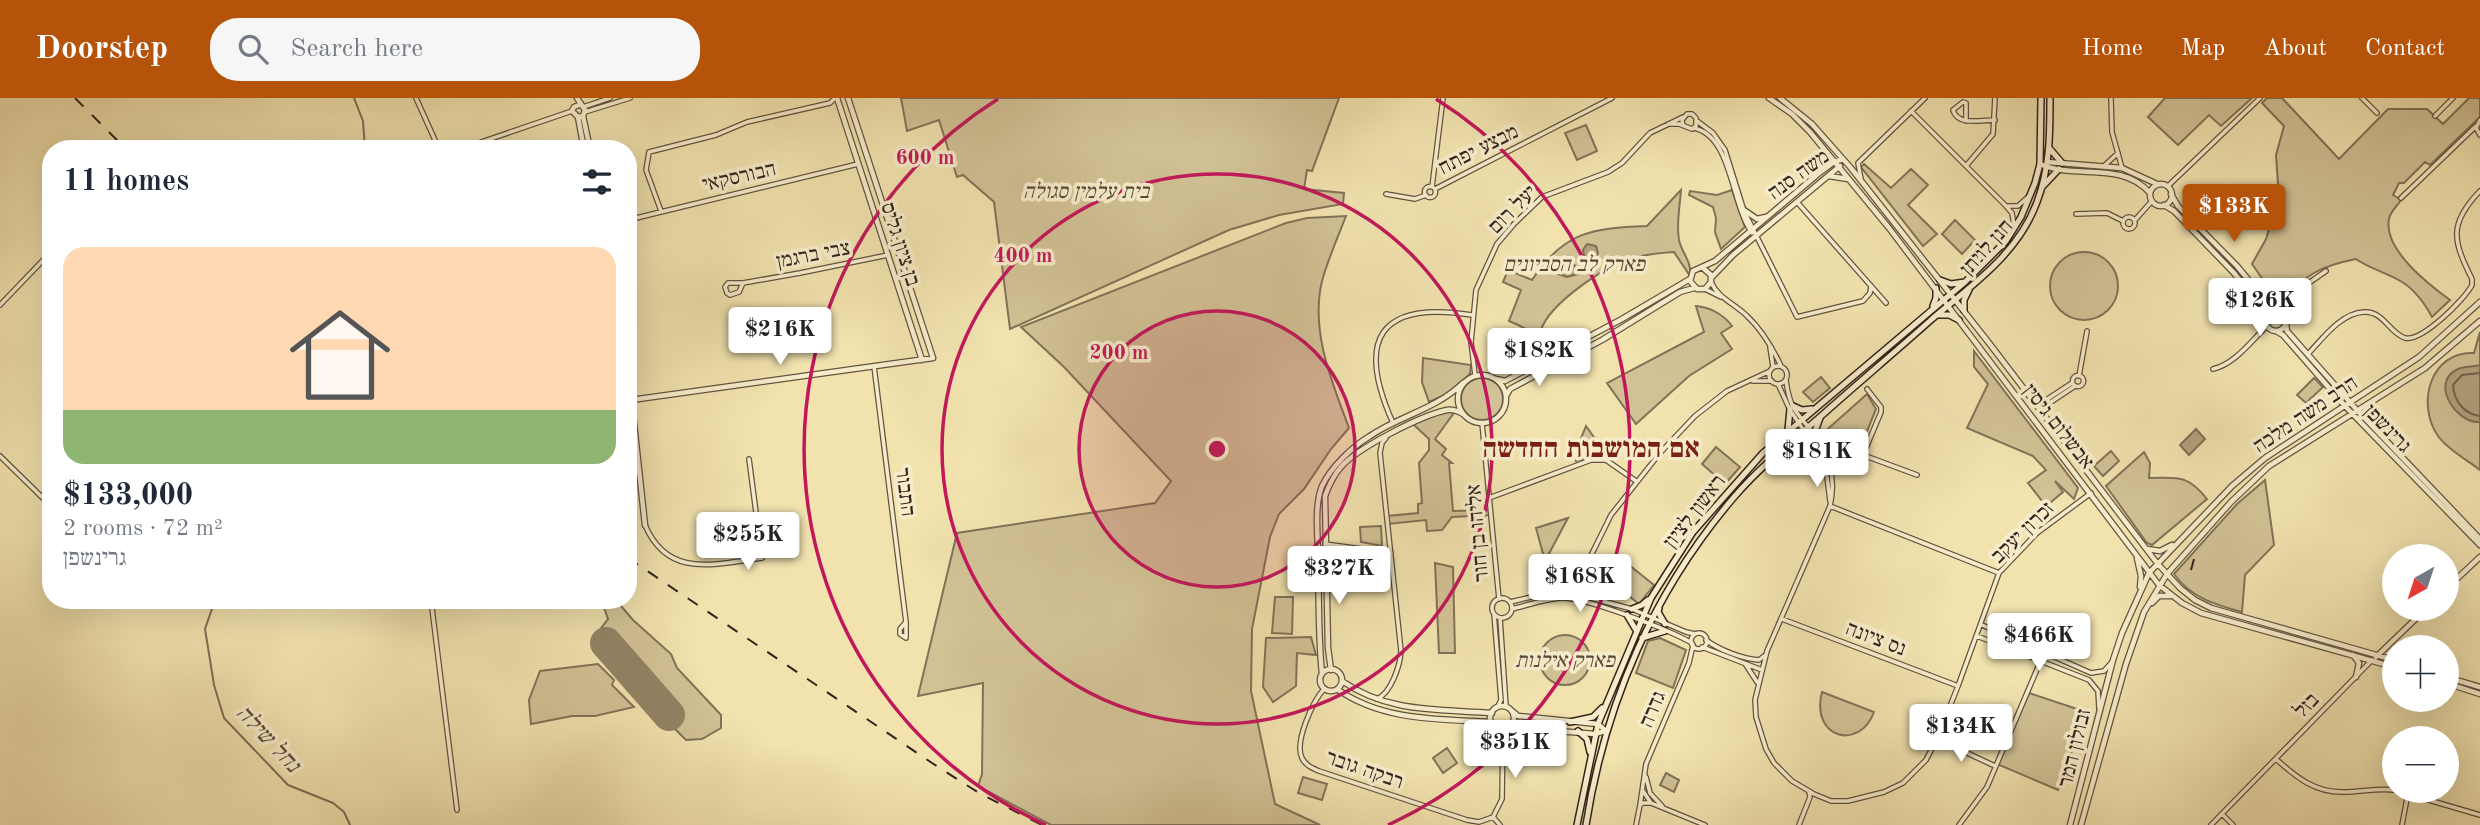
<!DOCTYPE html>
<html lang="en">
<head>
<meta charset="utf-8">
<style>
  :root { --surface:#fff; --page:#f6f6f7; --text:#1f2937; --muted:#747a83; --accent:#b45309 }
  body { margin:0; font-family:"Old Standard TT","Frank Ruhl Libre",serif; background:var(--page); color:var(--text); height:100vh; display:flex; flex-direction:column; font-size:26px; white-space:nowrap }
  * { box-sizing:border-box; margin:0 }
  p { font-size:23px; color:var(--muted) }
  .icon { flex:none; width:38px; height:38px; fill:none; stroke:currentColor; stroke-width:2; stroke-linecap:round; stroke-linejoin:round }
  .map { position:relative; flex:1; overflow:hidden }
  .panel { position:absolute; left:42px; top:42px; width:595px; height:469px; display:flex; flex-direction:column; background:var(--surface); border-radius:28px; box-shadow:0 7px 28px #0002 }
  .panel>* { flex:none }
  .needle { width:46px; rotate:219deg }
  .fabs { position:absolute; left:2382px; top:446px; display:grid; gap:14px }
  .fabs a { display:grid; place-items:center; width:77px; height:77px; border-radius:50%; background:var(--surface); box-shadow:0 7px 28px #0002; font-size:35px }
  .price { position:absolute; translate:-50% -60px; padding:0 16px; border-radius:7px; background:#fff; color:#222; font-size:23px; line-height:46px; filter:drop-shadow(0 2px 4px #0008) }
  .price::after { content:''; position:absolute; left:50%; top:42px; width:21px; height:16px; margin-left:-10px; background:inherit; clip-path:polygon(0 0,100% 0,50% 100%) }
  .price.current { background:var(--accent); color:#fff }
  ul { padding:0; list-style:none }
  li { display:grid; align-content:center; gap:14px; height:371px; padding:0 21px }
  li span { display:grid; place-items:center; height:217px; border-radius:21px; color:#555 }
  li>.icon { margin-inline-start:auto }
  span .icon { width:126px; height:126px; fill:#fffc; stroke-width:1 }
  li b { font-size:30px }
  h2 { display:flex; justify-content:space-between; align-items:center; height:84px; padding:0 21px; font-size:30px }
  header { display:flex; align-items:center; gap:42px; box-sizing:border-box; height:98px; padding:0 35px; background:var(--accent); color:#fff }
  header strong { font-size:33px }
  nav { display:flex; gap:38px; margin-inline-start:auto; font-size:24px }
  .search { width:490px; height:63px; background:var(--page); display:flex; align-items:center; gap:18px; box-sizing:border-box; padding:0 24px; border-radius:28px; color:var(--muted); font-size:26px }
  .map>svg:first-child { display:block }
</style>
</head>
<body>
<header>
<strong>Doorstep</strong>
<div class="search"><svg class="icon" aria-label="search" viewBox="0 0 24 24"><circle cx="10" cy="10" r="6"/><path d="M15 15l6 6"/></svg>Search here</div>
<nav><a>Home</a><a>Map</a><a>About</a><a>Contact</a></nav>
</header>
<div class="map">
<svg width="2480" height="727" viewBox="0 0 2480 727">
  <rect width="100%" height="100%" fill="#f1e2ae"/>
  <filter id="stains"><feTurbulence type="fractalNoise" baseFrequency=".00286" numOctaves="4"/><feColorMatrix values="0 0 0 0 .2 0 0 0 0 .09 0 0 0 0 .02 0 0 0 .5 -.17"/></filter>
  <radialGradient id="worn" r=".72"><stop offset=".6" stop-color="#630" stop-opacity="0"/><stop offset="1" stop-color="#630" stop-opacity=".3"/></radialGradient>
  <path fill="#d1c195" stroke="#827258" stroke-width="2" d="M 901,0 L 1339,0 L 1312,73 L 1307,72 L 1304,91 L 1344,95 L 1343,106 L 1279,117 L 1229,132 L 1010,231 L 994,104 L 963,77 L 957,79 L 939,22 L 907,33 Z
    M 2165,0 L 2252,0 L 2221,28 L 2209,17 L 2178,47 L 2148,19 Z
    M 2267,0 L 2282,0 L 2339,61 L 2388,11 L 2427,11 L 2443,26 L 2469,0 L 2480,0 L 2480,19 L 2430,67 L 2425,64 L 2404,85 L 2399,85 L 2393,97 L 2401,102 C 2397,108 2390,114 2389,121 C 2383,151 2428,186 2450,202 L 2432,219 C 2425,206 2415,192 2402,184 C 2388,175 2370,171 2356,161 C 2320,168 2304,177 2280,206 L 2252,166 L 2266,141 L 2276,109 L 2278,86 L 2276,57 L 2284,28 L 2262,5 Z
    M 1586,27 L 1597,53 L 1577,62 L 1565,35 Z
    M 1864,66 L 1891,90 L 1911,71 L 1928,87 L 1908,107 L 1937,136 L 1923,148 L 1861,69 Z
    M 1681,92 C 1680,108 1676,126 1679,142 C 1682,156 1692,163 1690,178 L 1674,154 C 1659,155 1644,156 1630,161 C 1604,169 1550,205 1541,232 L 1560,247 L 1548,254 C 1538,238 1527,230 1509,223 L 1521,192 L 1503,184 L 1508,172 L 1532,182 C 1564,133 1593,130 1647,128 Z
    M 1732,92 L 1745,129 L 1721,151 L 1715,134 L 1716,120 L 1713,109 L 1689,97 L 1690,93 L 1717,97 Z
    M 1346,118 C 1338,139 1328,161 1322,183 C 1310,233 1332,284 1349,330 L 1331,351 L 1304,391 L 1279,416 L 1270,439 L 1252,531 L 1251,593 L 1275,706 L 1320,727 L 1051,727 L 978,688 L 982,676 L 983,585 L 918,598 L 957,435 L 1155,405 L 1171,383 L 1064,269 L 1021,229 L 1286,125 L 1307,120 Z
    M 1955,122 L 1975,142 L 1962,156 L 1942,136 Z
    M2050 188a34 34 0 1 1 68 0a34 34 0 1 1-68 0Z
    M 1696,208 C 1710,209 1724,217 1732,228 L 1721,235 L 1732,251 L 1689,278 L 1636,326 L 1607,285 L 1704,234 Z
    M 2480,234 L 2480,372 C 2467,362 2447,351 2438,338 C 2416,306 2430,253 2474,255 Z
    M 1974,253 L 2078,390 L 2074,401 L 2055,383 L 2063,394 L 2046,408 L 2028,385 L 2046,372 L 2033,358 L 1967,330 L 1988,286 L 1974,269 Z
    M 1423,260 L 1471,267 L 1470,276 L 1447,296 L 1429,304 L 1422,284 Z
    M 1821,279 L 1830,290 L 1813,304 L 1803,294 Z
    M1461 301a21 21 0 1 1 42 0a21 21 0 1 1-42 0Z
    M 2314,280 L 2323,289 L 2306,305 L 2297,297 Z
    M 1867,296 L 1876,311 L 1859,353 L 1834,364 L 1821,337 Z
    M 1447,312 L 1456,312 L 1435,341 L 1446,351 L 1442,357 L 1452,365 L 1449,365 L 1453,413 L 1490,412 L 1491,417 L 1452,419 L 1442,432 L 1427,433 L 1426,422 L 1388,426 L 1387,418 L 1418,415 L 1418,406 L 1422,405 L 1419,365 L 1429,352 L 1429,341 L 1413,326 Z
    M 1586,328 L 1598,345 L 1601,358 L 1576,363 L 1579,345 Z
    M 1716,349 L 1740,369 L 1725,386 L 1702,366 Z
    M 2111,353 L 2119,363 L 2103,378 L 2094,368 Z
    M 2144,354 L 2150,365 L 2149,380 C 2178,380 2187,376 2207,401 L 2152,447 L 2147,445 L 2106,388 Z
    M 2265,382 L 2274,447 L 2245,477 L 2242,514 C 2216,507 2191,500 2174,476 L 2237,406 Z
    M 1568,420 L 1545,463 L 1536,430 Z
    M 1381,428 L 1382,448 L 1361,444 L 1360,429 Z
    M 1435,465 L 1453,469 L 1455,555 L 1439,555 Z
    M 1629,467 L 1654,487 L 1639,506 L 1614,486 Z
    M 1275,499 L 1293,499 L 1292,536 L 1272,535 Z
    M 605,502 L 616,502 L 633,522 L 671,556 L 677,570 L 721,617 L 721,630 L 702,641 L 686,642 L 673,629 L 663,627 L 636,595 L 629,594 C 618,575 598,562 592,542 L 608,521 L 602,504 Z
    M1540 562a25 25 0 1 1 50 0a25 25 0 1 1-50 0Z
    M 1311,539 L 1316,557 L 1297,555 L 1296,588 L 1273,604 L 1263,589 L 1266,540 Z
    M 1660,540 L 1686,552 L 1673,590 L 1636,575 L 1648,543 Z
    M 598,566 L 614,582 L 612,587 L 634,609 L 595,618 L 572,618 L 531,626 L 529,602 L 540,573 Z
    M 1822,594 L 1874,614 C 1860,653 1810,641 1822,594 Z
    M 2029,595 L 2086,614 L 2058,692 L 1997,666 Z
    M 1447,650 L 1457,665 L 1443,675 L 1433,660 Z
    M 1666,675 L 1679,682 L 1674,694 L 1660,687 Z
    M 1303,679 L 1327,686 L 1322,702 L 1298,695 Z"/>
  <path fill="#b1a17c" stroke="#7f6e55" stroke-width="2" d="M 1587,146 L 1596,148 L 1598,155 L 1586,174 L 1567,179 L 1558,176 L 1555,168 L 1563,161 L 1569,162 L 1576,169 L 1583,168 L 1585,162 L 1583,152 Z
    M 2480,267 L 2480,324 C 2456,326 2429,284 2458,271 C 2464,268 2473,269 2480,267 Z
    M 2196,331 L 2205,341 L 2189,357 L 2180,347 Z"/>
  <g fill="none" stroke-linecap="round" stroke-linejoin="round">
    <path stroke="#72624c" stroke-width="2" d="M 2480,275 L 2462,277 L 2453,287 C 2454,303 2464,316 2480,318"/>
    <path stroke="#7f6e55" stroke-width="2" d="M 354,0 L 363,23 L 365,51
      M 215,502 L 205,531 L 214,587 L 224,620 L 288,687 L 333,705 L 344,714 L 350,727"/>
    <path stroke="#928264" stroke-width="32" d="M 606,545 L 669,617"/>
    <g stroke="#635240" stroke-width="6">
      <path id="minor" d="M 416,0 L 439,51
        M 2111,0 L 2112,34 L 2122,70
        M 2362,0 L 2377,15
        M 583,9 L 610,0
        M 1911,13 L 2006,108 L 2012,115 L 2014,127
        M 585,14 L 630,0
        M 2435,18 L 2453,0
        M 2480,22 L 2476,30 L 2480,37
        M 1697,23 L 1713,35 L 1725,52 L 1744,113 L 1797,219 L 1863,203 L 1870,195 L 1871,188
        M 1966,23 L 1966,5 L 1963,4 L 1953,12 C 1957,28 1981,22 1995,22
        M 1668,26 L 1679,26 L 1692,31 L 1696,28 L 1696,20 L 1692,16 L 1687,16 L 1682,22 L 1683,27
        M 1693,30 C 1732,36 1731,107 1752,135
        M 461,51 L 572,13
        M 1966,68 L 1993,36 L 1995,0
        M 2104,68 L 2118,55
        M 1861,81 L 1858,65 L 1925,0
        M 2168,88 L 2260,0
        M1424.5 94a5.5 5.5 0 1 1 11 0a5.5 5.5 0 1 1-11 0Z
        M 1432,89 L 1443,0
        M 1435,91 L 1612,0
        M 1386,96 L 1415,101 L 1426,97
        M 2401,100 L 2476,28
        M 1797,104 L 1886,205
        M 2008,108 L 2018,108 L 2028,99
        M 661,113 L 646,72 L 649,54 L 716,37 L 747,24 L 830,5 L 835,0
        M 2076,116 L 2107,115 L 2123,123
        M2123 125a6 6 0 1 1 12 0a6 6 0 1 1-12 0Z
        M 628,122 L 858,66
        M 2135,122 L 2152,103
        M 1711,184 C 1718,200 1735,206 1747,218 C 1762,232 1772,249 1781,268
        M 743,185 L 739,194 L 730,197 L 727,195 L 725,189 L 728,185 L 743,185 L 800,175 L 888,157
        M 1705,191 L 1721,199
        M 0,207 L 51,154
        M 2283,215 L 2303,189 L 2326,173
        M 1770,249 L 1773,269
        M 2308,256 C 2323,240 2341,215 2364,214 C 2384,213 2389,235 2405,240 C 2422,244 2465,201 2472,187 L 2472,181 C 2453,143 2448,126 2480,93
        M1769 277a9 9 0 1 1 18 0a9 9 0 1 1-18 0Z
        M 874,268 L 906,524 L 906,540 L 900,536 L 900,531 L 906,524
        M 2213,271 C 2235,266 2251,243 2267,228
        M 1475,277 L 1471,244 L 1476,192 L 1497,146 L 1514,126 L 1542,99 L 1608,74 L 1622,65 L 1650,35 L 1683,19
        M2072.5 283a5.5 5.5 0 1 1 11 0a5.5 5.5 0 1 1-11 0Z
        M 2079,278 L 2087,233
        M 1786,282 C 1787,291 1789,300 1793,309 C 1798,317 1804,324 1810,331 C 1828,355 1837,378 1830,408 L 1767,553 L 1755,602 L 1756,619 L 1766,651 L 1774,665 L 1792,683 L 1814,696 L 1831,703 L 1848,703 L 1884,694 L 1903,685 L 1926,662 L 1937,641 L 1958,588 L 1999,475 L 2037,435 L 2091,395
        M 1753,283 L 1772,283
        M 1778,286 L 1790,312 L 1821,358 L 1827,379 L 1830,403
        M 2034,304 L 2046,302 L 2072,285
        M 2044,316 L 2048,306 L 2075,288
        M 1393,325 C 1356,242 1378,202 1472,217
        M 1482,325 L 1499,501
        M 1863,357 L 1917,377
        M 0,358 L 51,408
        M 1826,371 L 1843,365
        M 1832,373 L 1863,357 L 1881,314 L 1881,309 L 1867,291
        M 1489,400 L 1591,362 L 1606,362 L 1636,383
        M 1830,408 L 1999,475
        M 645,427 C 668,481 714,466 762,460 L 749,361
        M 1325,446 L 1391,455
        M 1573,494 L 1611,417 L 1660,355 L 1695,318 L 1727,293 L 1770,273
        M1492 510a10 10 0 1 1 20 0a10 10 0 1 1-20 0Z
        M 431,502 L 457,712
        M 1510,504 L 1561,492 L 1632,511 L 1686,534 L 1695,536
        M 1512,511 C 1528,507 1545,501 1561,500 C 1586,499 1669,532 1692,545
        M 1494,516 L 1501,602 L 1498,608
        M 1500,520 L 1506,608
        M 1782,521 L 1958,588
        M 1982,527 L 2091,575 L 2104,573 L 2112,564
        M1691 543a8 8 0 1 1 16 0a8 8 0 1 1-16 0Z
        M 1977,538 L 2089,582 L 2098,593 L 2099,610
        M 1706,542 C 1719,552 1743,561 1759,562 L 1764,558
        M 1702,549 L 1762,572
        M 1746,567 L 1757,584
        M 1324,591 C 1313,603 1294,644 1302,660 C 1305,667 1312,670 1319,673 L 1467,722 L 1479,724 L 1493,719
        M 1377,601 C 1391,595 1400,568 1401,553 L 1380,355 L 1382,345 L 1386,340
        M 1937,641 L 1995,668
        M 2276,661 C 2296,679 2315,695 2344,694 C 2360,694 2377,690 2394,692
        M 1646,679 L 1650,695 L 1662,708
        M 1643,693 L 1651,705 L 1705,727
        M 2398,693 L 2480,717
        M 1651,705 L 1643,705 L 1640,707 L 1646,666 L 1689,565 L 1693,547
        M 2222,716 L 2233,727
        M 1493,719 L 1502,701 L 1503,631
        M 1493,719 L 1500,727
        M 1636,727 L 1640,707
        M 1799,727 L 1810,699 L 1809,694
        M 1959,727 L 1987,689 L 2044,555
        M 2211,727 L 2372,562
        M 2402,727 L 2408,695"/>
    </g>
    <g stroke="#635240" stroke-width="7">
      <path id="tertiary" d="M 577,0 L 585,12 L 583,18 L 578,19 L 572,13 L 574,9 L 579,7
        M 837,0 L 922,262
        M 1769,0 L 1792,16 L 1810,34 L 1889,130 L 2159,487 L 2182,505 L 2201,515 L 2394,569
        M 1780,0 L 1812,26 L 1851,70 L 1989,245 L 2157,465 L 2180,490 L 2195,502 L 2211,510 L 2394,562
        M 583,18 L 590,51
        M 578,19 L 584,51
        M 2047,64 L 2122,70 L 2157,86
        M 2040,66 C 2075,82 2121,62 2150,95
        M 1820,73 L 1824,65 L 1824,52
        M 1829,78 L 1848,81
        M2150 97a11 11 0 1 1 22 0a11 11 0 1 1-22 0Z
        M 2171,96 L 2178,108 L 2237,168 L 2270,208 L 2277,212
        M 2164,107 L 2174,113 L 2234,175 L 2267,217
        M 1744,112 L 1757,121 L 1766,119
        M 1703,170 L 1711,177 L 1711,184 L 1705,191 L 1697,191 L 1690,183 L 1693,173 L 1715,163 L 1818,76 L 1834,64 L 1843,61
        M 1712,179 L 1733,157 L 1840,68
        M2266 223a10 10 0 1 1 20 0a10 10 0 1 1-20 0Z
        M 2286,226 L 2287,233 L 2356,311 L 2480,441
        M 628,230 L 628,238
        M 2276,233 L 2283,237 L 2344,307 L 2480,447
        M 628,270 L 645,427
        M1458 301a24 24 0 1 1 48 0a24 24 0 1 1-48 0Z
        M 1496,281 L 1505,283 L 1622,221 L 1690,181
        M 1506,298 L 1510,291 L 1602,242 L 1680,194 L 1694,190
        M 631,302 L 933,260 L 848,0
        M 2147,451 L 2160,453 L 2172,447
        M 2137,460 L 2141,478 L 2140,489
        M 2446,491 L 2480,459
        M 2152,505 L 2159,498 L 2171,498
        M 2353,557 L 2359,565 L 2356,579
        M 2376,559 L 2426,511
        M1320 582a11 11 0 1 1 22 0a11 11 0 1 1-22 0Z
        M 1331,572 L 1328,550 L 1325,398 C 1329,387 1333,378 1341,369 C 1357,350 1422,317 1447,312 C 1453,311 1458,313 1463,316
        M 1322,576 C 1318,537 1319,497 1318,458 C 1318,436 1314,408 1322,388 C 1331,369 1352,349 1370,338 C 1401,317 1435,312 1463,285
        M 2446,579 L 2480,589
        M 1342,583 C 1388,615 1438,611 1492,615
        M 2446,585 L 2480,596
        M 1337,591 C 1382,623 1438,621 1491,624
        M1490 620a12 12 0 1 1 24 0a12 12 0 1 1-24 0Z
        M 1512,613 L 1518,618 L 1598,626 L 1606,633
        M 1510,629 L 1595,636 L 1605,633
        M 2070,727 L 2113,562 L 2122,535 L 2149,475 L 2232,388 L 2265,360 L 2419,259 L 2480,204
        M 2081,727 L 2126,566 L 2144,514 L 2167,476 L 2231,404 L 2269,368 L 2425,270 L 2480,223"/>
    </g>
    <g stroke="#34221b" stroke-width="8">
      <path id="secondary" d="M 2050,51 L 2062,65
        M 2043,88 L 2059,71
        M 1940,182 L 1951,186 L 1965,184
        M 1933,208 L 1936,200 L 1936,190
        M 1964,212 L 1964,202 L 1969,192
        M 1939,217 L 1949,217 L 1959,222
        M 1793,308 L 1802,312 L 1812,311
        M 1788,332 L 1790,311
        M 1817,340 L 1815,333 L 1820,320
        M 1792,344 L 1802,343 L 1815,348
        M 1659,510 L 1658,514 L 1665,526
        M 1632,511 L 1642,507 L 1648,502
        M 1627,517 L 1636,532
        M 1642,540 L 1665,533
        M 1570,624 L 1593,619 L 1602,610
        M 1578,633 L 1587,641 L 1590,654
        M 1577,727 L 1598,626 L 1651,500 L 1693,434 L 1763,355 L 1965,184 L 2006,143 L 2021,119 L 2035,85 L 2040,66 L 2041,0
        M 1586,727 C 1605,605 1654,492 1735,398 C 1760,369 1791,344 1820,319 C 1857,286 1895,254 1932,221 C 1972,187 2018,156 2037,104 C 2050,70 2050,36 2050,0"/>
    </g>
    <use href="#minor" stroke="#f6ecca" stroke-width="3.5"/>
    <use href="#tertiary" stroke="#f6ecca" stroke-width="4.5"/>
    <use href="#secondary" stroke="#f6ecca" stroke-width="5"/>
    <path stroke="#34221b" stroke-width="2" stroke-dasharray="12 12" stroke-linecap="butt" d="M 75,0 L 126,51
      M 628,460 L 932,665 L 979,695 L 1042,727
      M 2191,472 L 2194,461"/>
  </g>
  <circle cx="1217" cy="351" r="138" fill="#c2185b" fill-opacity=".12"/>
  <g fill="none" stroke="#c2185b" stroke-width="3.5">
    <circle cx="1217" cy="351" r="138"/>
    <circle cx="1217" cy="351" r="275"/>
    <path d="M1046 727A413 413 0 0 1 998 1M1436 1A413 413 0 0 1 1388 727"/>
  </g>
  <g text-anchor="middle" stroke-width="7" stroke-linejoin="round" paint-order="stroke">
    <g font-size="21" fill="#34221b" stroke="#f6ecca">
      <text transform="translate(1478 51) rotate(-27)" y="7">מבצע יפתח</text>
      <text transform="translate(1798 76) rotate(-36)" y="7">משה סנה</text>
      <text transform="translate(739 78) rotate(-13)" y="7">הבורסקאי</text>
      <text transform="translate(1512 111) rotate(-45)" y="7">יעל רום</text>
      <text transform="translate(901 146) rotate(72)" y="7">בן ציון גליס</text>
      <text transform="translate(1986 149) rotate(-48)" y="7">חנן לויתן</text>
      <text transform="translate(813 156) rotate(-11)" y="7">צבי ברגמן</text>
      <text transform="translate(2305 316) rotate(-34)" y="7">הרב משה מלכה</text>
      <text transform="translate(2059 328) rotate(52)" y="7">אבשלום גיסין</text>
      <text transform="translate(2388 330) rotate(46)" y="7">גרינשפן</text>
      <text transform="translate(906 394) rotate(83)" y="7">התבור</text>
      <text transform="translate(1694 413) rotate(-52)" y="7">ראשון לציון</text>
      <text transform="translate(2022 434) rotate(-44)" y="7">זכרון יעקב</text>
      <text transform="translate(1477 435) rotate(-95)" y="7">אליהו בן חור</text>
      <text transform="translate(1876 540) rotate(21)" y="7">נס ציונה</text>
      <text transform="translate(2306 607) rotate(-46)" y="7">בזל</text>
      <text transform="translate(1652 611) rotate(-67)" y="7">גדרה</text>
      <text transform="translate(2074 650) rotate(-76)" y="7">זבולון המר</text>
      <text transform="translate(1365 671) rotate(19)" y="7">רבקה גובר</text>
    </g>
    <g font-size="21" font-style="italic" fill="#5b4a3a" stroke="#f6ecca">
      <text x="1086" y="100">בית עלמין סגולה</text>
      <text x="1574" y="173">פארק לב הסביונים</text>
      <text x="1565" y="569">פארק אילנות</text>
    </g>
    <g font-size="23" font-style="italic" fill="#604e3d" stroke="#f6ecca">
      <text transform="translate(269 640) rotate(47)" y="8">נחל שילה</text>
    </g>
    <g font-size="28" font-weight="bold" fill="#7a1f14" stroke="#f6ecca">
      <text x="1591" y="359">אם המושבות החדשה</text>
    </g>
  </g>
  <circle cx="1217" cy="351" r="10" fill="#c2185b" stroke="#f6ecca" stroke-width="3.5"/>
  <g font-size="21" text-anchor="middle" font-weight="bold" fill="#c2185b" stroke="#f6ecca" stroke-width="7" stroke-linejoin="round" paint-order="stroke">
    <text x="925" y="66">600 m</text>
    <text x="1023" y="164">400 m</text>
    <text x="1119" y="261">200 m</text>
  </g>
  <rect width="100%" height="100%" filter="url(#stains)"/>
  <rect width="100%" height="100%" fill="url(#worn)"/>
</svg>
<div class="fabs">
<a><svg class="needle" viewBox="-14 -14 28 28"><path d="M0-13l5 13h-10z" fill="#e53935"/><path d="M0 13l5-13h-10z" fill="#747a83"/></svg></a>
<a>+</a>
<a>−</a>
</div>
<b class="price current" style="left:2234px;top:146px">$133K</b>
<b class="price" style="left:2260px;top:240px">$126K</b>
<b class="price" style="left:780px;top:269px">$216K</b>
<b class="price" style="left:1539px;top:290px">$182K</b>
<b class="price" style="left:1817px;top:391px">$181K</b>
<b class="price" style="left:748px;top:474px">$255K</b>
<b class="price" style="left:1339px;top:508px">$327K</b>
<b class="price" style="left:1580px;top:516px">$168K</b>
<b class="price" style="left:2039px;top:575px">$466K</b>
<b class="price" style="left:1961px;top:666px">$134K</b>
<b class="price" style="left:1515px;top:682px">$351K</b>
<section class="panel">
<h2>11 homes<svg class="icon" aria-label="filters" viewBox="0 0 24 24"><path d="M4 7h16M4 17h16"/><circle cx="9" cy="7" r="2"/><circle cx="15" cy="17" r="2"/></svg></h2>
<ul>
<li><span style="background:linear-gradient(#ffd9b3 75%,#8fb573 0)"><svg class="icon" aria-label="home" viewBox="0 0 24 24"><path d="M3 11l9-7 9 7M6 9v11h12V9"/></svg></span><div><b>$133,000</b><p>2 rooms · 72 m²</p><p>גרינשפן</p></div></li>
</ul>
</section>
</div>
</body>
</html>
